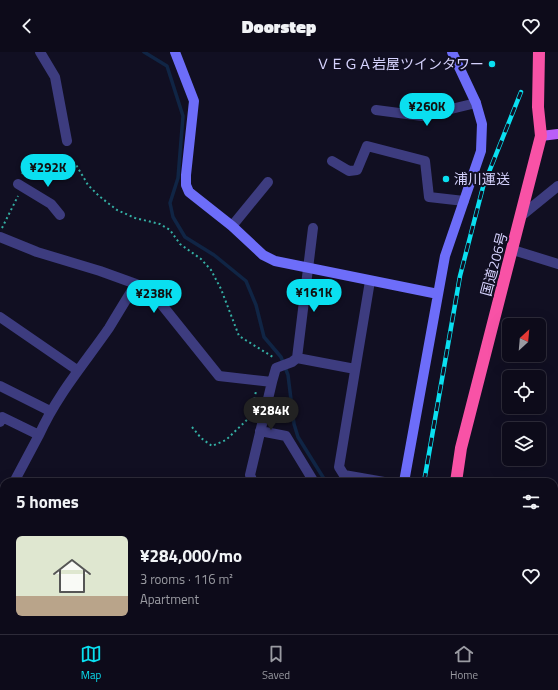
<!DOCTYPE html>
<html lang="en">
<head>
<meta charset="utf-8">
<style>
  :root { --surface:#0d0b1a; --page:#1b1927; --text:#f1f3f6; --muted:#9a9ba2; --line:#2d2b39; --accent:#0adff0 }
  body { margin:0; font-family:"Titillium Web","Noto Sans JP",sans-serif; background:var(--page); color:var(--text); height:100vh; display:flex; flex-direction:column; font-size:15px; white-space:nowrap }
  * { box-sizing:border-box; margin:0 }
  p { font-size:13px; color:var(--muted) }
  .icon { flex:none; width:22px; height:22px; fill:none; stroke:currentColor; stroke-width:2; stroke-linecap:round; stroke-linejoin:round }
  .map { position:relative; flex:1; overflow:hidden }
  .sheet { position:absolute; left:0px; top:426px; width:558px; height:156px; display:flex; flex-direction:column; background:var(--surface); border-radius:12px 12px 0 0; box-shadow:0 4px 16px #0002,0 0 0 1px var(--line) }
  .sheet>* { flex:none }
  .needle { width:26px; rotate:26deg }
  .tools { position:absolute; left:502px; top:266px; display:grid; gap:8px }
  .tools a { display:grid; place-items:center; width:44px; height:44px; border-radius:6px; background:var(--surface); box-shadow:0 4px 16px #0002,0 0 0 1px var(--line); font-size:20px }
  .price { position:absolute; translate:-50% -34px; padding:0 9px; border-radius:14px; background:var(--accent); color:#111; font-size:13px; line-height:26px; filter:drop-shadow(0 1px 2px #0008) }
  .price::after { content:''; position:absolute; left:50%; top:24px; width:12px; height:9px; margin-left:-6px; background:inherit; clip-path:polygon(0 0,100% 0,50% 100%) }
  .price.on { background:#222; color:#fff }
  ul { padding:0; list-style:none }
  li { display:flex; align-items:center; gap:12px; height:100px; padding:0 16px }
  li+li { border-top:1px solid var(--line) }
  li span { display:grid; place-items:center; flex:none; width:112px; height:80px; border-radius:6px; color:#555 }
  li>.icon { margin-inline-start:auto }
  span .icon { width:48px; height:48px; fill:#fffc; stroke-width:1 }
  li b { font-size:17px }
  h2 { display:flex; justify-content:space-between; align-items:center; height:48px; padding:0 16px; font-size:17px }
  header { display:flex; justify-content:space-between; align-items:center; height:52px; padding:0 16px; background:var(--surface); font-size:18px; font-weight:800 }
  .tab-bar { display:flex; justify-content:space-around; align-items:center; height:56px; border-top:1px solid var(--line); background:var(--surface); font-size:11px; color:var(--muted) }
  .tab-bar a { display:grid; justify-items:center; gap:2px }
  .tab-bar .on { color:var(--accent) }
  .map>svg:first-child { display:block }
</style>
</head>
<body>
<header><svg class="icon" aria-label="back" viewBox="0 0 24 24"><path d="M15 5l-7 7 7 7"/></svg>Doorstep<svg class="icon" aria-label="heart" viewBox="0 0 24 24"><path d="M12 20l-8-8c-3-5 5-10 8-4 3-6 11-1 8 4z"/></svg></header>
<div class="map">
<svg width="558" height="582" viewBox="0 0 558 582">
  <rect width="100%" height="100%" fill="#110f22"/>
  <g fill="none" stroke-linecap="round" stroke-linejoin="round">
    <path stroke="#102545" stroke-width="3.5" d="M 144,0 L 167,14 L 183,64 L 178,126 L 170,151 L 173,165 L 185,185 L 214,203 L 246,229 L 256,253 L 264,285 L 281,305 L 288,323 L 294,372 L 298,385 L 326,430
      M 357,578 L 357,582"/>
    <path stroke="#34afa4" stroke-width="2" stroke-dasharray="2 3" stroke-linecap="butt" d="M 22,122 L 28,110 L 47,112 L 53,109 L 65,107 L 75,111 L 88,133 L 99,144 L 117,158 L 135,166 L 160,172 L 170,178 L 180,192 L 201,207 L 211,218 L 221,237 L 239,284 L 273,305
      M 2,176 L 18,144
      M 192,375 L 201,386 L 212,394 L 226,388 L 251,364 L 256,339"/>
    <path stroke="#3d3c7f" stroke-width="10" d="M 40,0 L 55,25 L 67,89
      M 376,58 L 422,64 L 476,51
      M 332,109 L 349,119 L 357,118 L 367,94 L 425,109 L 429,145 L 464,149
      M 18,132 L 51,152 L 60,163
      M 521,164 L 558,134
      M 232,174 L 268,130
      M 313,176 L 297,306 L 355,317
      M 0,185 L 37,200 L 100,219 L 136,232 L 158,248 L 219,324 L 272,330 L 276,316 L 292,310 L 297,306
      M 513,198 L 558,212
      M 370,229 L 339,415 L 344,423 L 384,430
      M 0,265 L 77,318
      M 0,334 L 50,359
      M 0,370 L 2,365 L 39,383 L 14,430
      M 260,379 L 286,384 L 314,430
      M 39,383 C 57,343 84,312 109,276 C 118,261 127,246 136,232
      M 253,430 L 250,423 L 272,330
      M 554,516 L 558,514
      M 147,578 L 150,582
      M 312,578 L 314,582
      M 500,578 L 500,582
      M 44,582 L 45,578
      M 117,582 L 118,578
      M 170,582 L 172,579 L 186,582
      M 346,582 L 346,578"/>
    <path stroke="#6d6df9" stroke-width="10" d="M 175,0 L 194,49 L 186,123 L 186,133 L 189,140 L 232,174 L 263,203 L 275,209 L 438,242
      M 404,430 L 445,204 L 481,99 L 482,72 L 476,51 L 452,0
      M 374,582 L 375,578"/>
    <path stroke="#ba5ef8" stroke-width="10" d="M 541,84 L 558,82"/>
    <path stroke="#f852a6" stroke-width="12" d="M 456,430 L 461,396 L 541,84 L 538,55 L 539,0
      M 432,582 L 433,578"/>
    <g stroke="#0adff0" stroke-width="4.5">
      <path id="rail" d="M 424,430 L 460,224 L 483,135 L 521,40
        M 397,582 L 397,578"/>
    </g>
    <use href="#rail" stroke="#110f22" stroke-width="3" stroke-dasharray="9" stroke-linecap="butt"/>
  </g>
  <g fill="#0adff0" stroke="#110f22" stroke-width="1.5">
    <circle cx="492" cy="12" r="4"/>
    <circle cx="446" cy="127" r="4"/>
  </g>
  <g text-anchor="middle" stroke-width="4" stroke-linejoin="round" paint-order="stroke">
    <g font-size="14" fill="#d5d2fd" stroke="#110f22" text-anchor="end">
      <text x="484" y="17">ＶＥＧＡ岩屋ツインタワー</text>
      <text x="454" y="132" text-anchor="start">浦川運送</text>
    </g>
    <g font-size="14" fill="#d5d2fd" stroke="#110f22">
      <text transform="translate(494 212) rotate(-75)" y="5">国道206号</text>
    </g>
  </g>
</svg>
<div class="tools">
<a><svg class="needle" viewBox="-14 -14 28 28"><path d="M0-13l5 13h-10z" fill="#e53935"/><path d="M0 13l5-13h-10z" fill="#9a9ba2"/></svg></a>
<a><svg class="icon" aria-label="locate" viewBox="0 0 24 24"><circle cx="12" cy="12" r="6"/><path d="M12 2v4M12 18v4M2 12h4M18 12h4"/></svg></a>
<a><svg class="icon" aria-label="layers" viewBox="0 0 24 24"><path d="M12 4l9 5-9 5-9-5zM3 14l9 5 9-5"/></svg></a>
</div>
<b class="price" style="left:427px;top:75px">¥260K</b>
<b class="price" style="left:48px;top:136px">¥292K</b>
<b class="price" style="left:314px;top:261px">¥161K</b>
<b class="price" style="left:154px;top:262px">¥238K</b>
<b class="price on" style="left:271px;top:379px">¥284K</b>
<section class="sheet">
<h2>5 homes<svg class="icon" aria-label="filters" viewBox="0 0 24 24"><path d="M4 7h16M4 17h16"/><circle cx="9" cy="7" r="2"/><circle cx="15" cy="17" r="2"/></svg></h2>
<ul>
<li><span style="background:linear-gradient(#dfe7d0 75%,#b9a48a 0)"><svg class="icon" aria-label="home" viewBox="0 0 24 24"><path d="M3 11l9-7 9 7M6 9v11h12V9"/></svg></span><div><b>¥284,000/mo</b><p>3 rooms · 116 m²</p><p>Apartment</p></div><svg class="icon" aria-label="heart" viewBox="0 0 24 24"><path d="M12 20l-8-8c-3-5 5-10 8-4 3-6 11-1 8 4z"/></svg></li>
</ul>
</section>
</div>
<nav class="tab-bar">
<a class="on"><svg class="icon" aria-label="map" viewBox="0 0 24 24"><path d="M3 6l6-2 6 2 6-2v14l-6 2-6-2-6 2zM9 4v14M15 6v14"/></svg>Map</a>
<a><svg class="icon" aria-label="saved" viewBox="0 0 24 24"><path d="M7 4h10v16l-5-4-5 4z"/></svg>Saved</a>
<a><svg class="icon" aria-label="home" viewBox="0 0 24 24"><path d="M3 11l9-7 9 7M6 9v11h12V9"/></svg>Home</a>
</nav>
</body>
</html>
